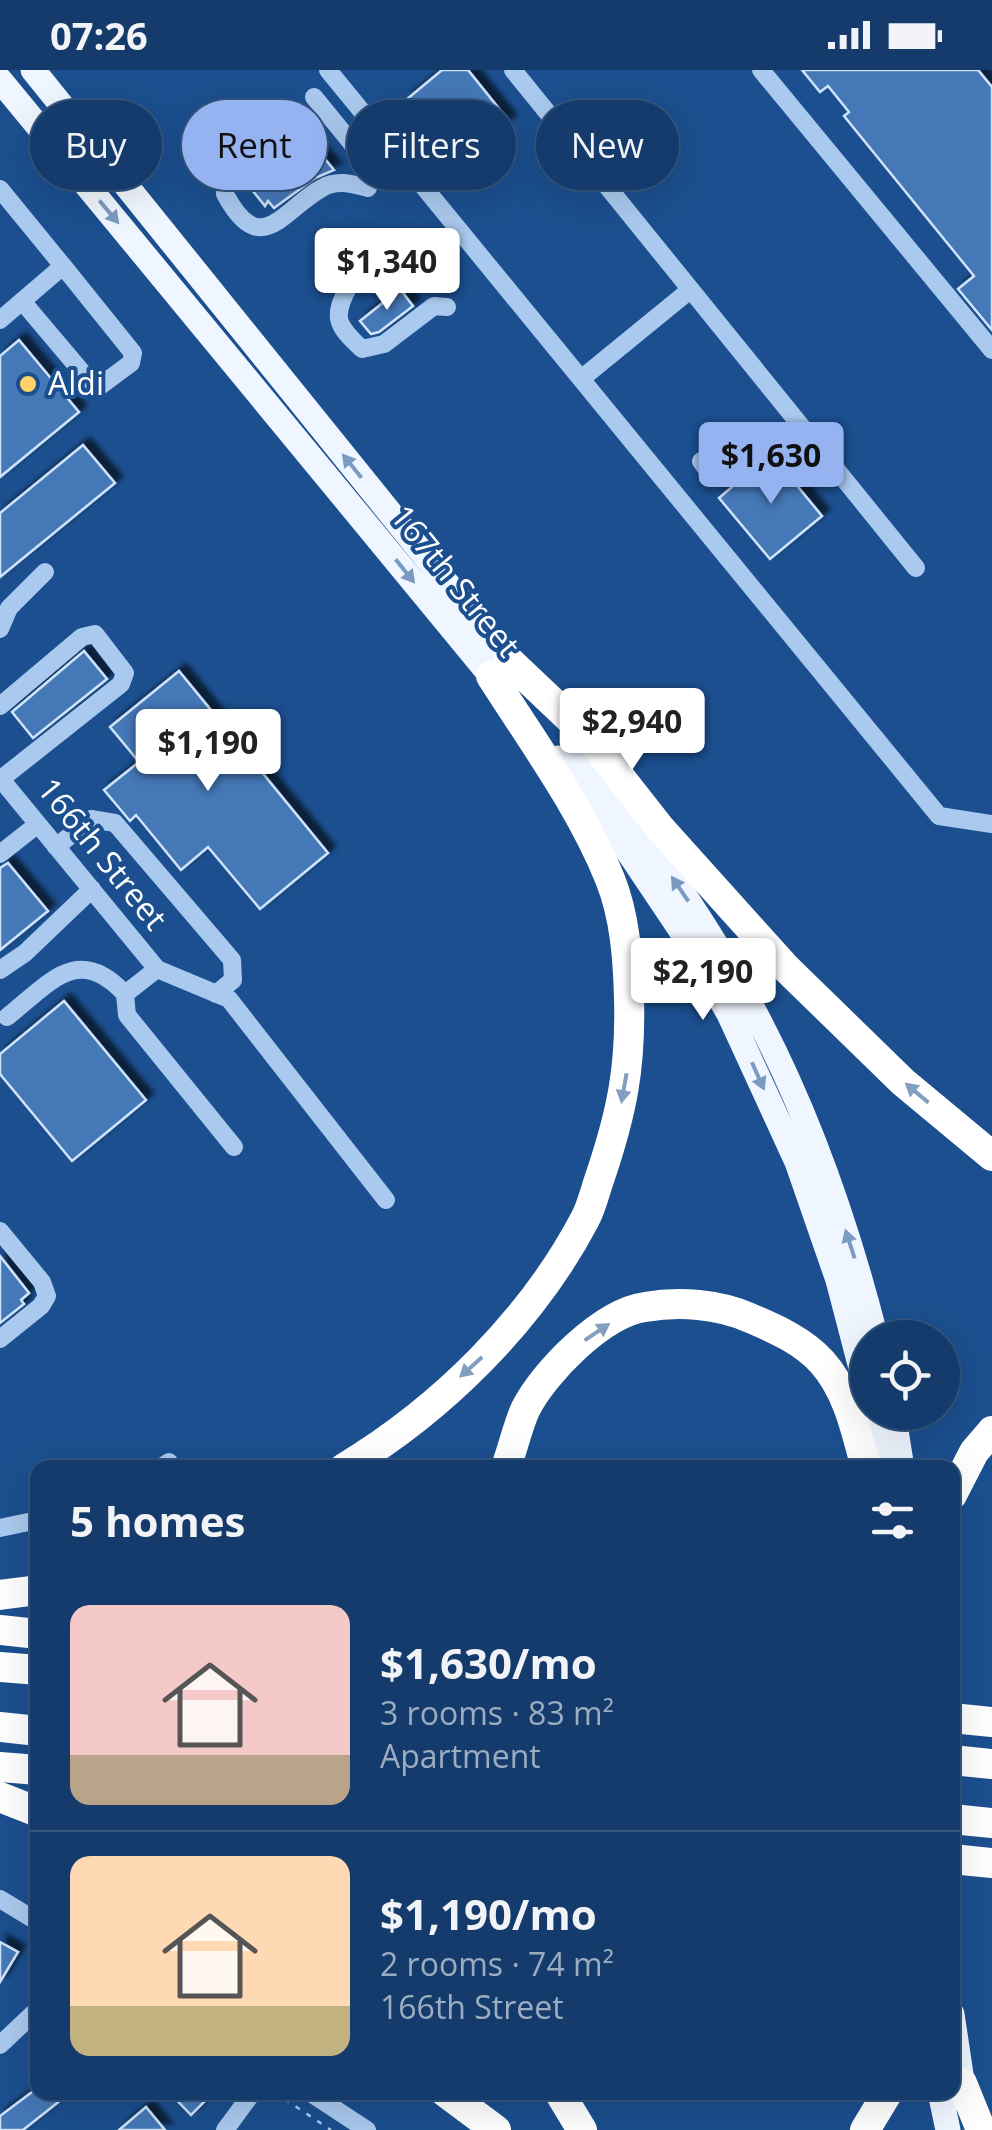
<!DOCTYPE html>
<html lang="en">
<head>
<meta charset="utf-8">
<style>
  :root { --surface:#143b6b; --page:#1d4271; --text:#f1f3f6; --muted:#9dadc1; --line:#33557e; --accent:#95b2f1 }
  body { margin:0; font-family:"Open Sans",sans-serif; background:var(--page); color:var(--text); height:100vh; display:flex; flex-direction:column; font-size:38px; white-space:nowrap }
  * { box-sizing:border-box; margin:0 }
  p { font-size:32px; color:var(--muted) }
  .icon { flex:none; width:55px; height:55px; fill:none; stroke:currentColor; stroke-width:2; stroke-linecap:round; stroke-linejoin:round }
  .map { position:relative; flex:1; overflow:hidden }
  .details { position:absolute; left:30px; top:1390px; width:930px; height:640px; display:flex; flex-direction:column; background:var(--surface); border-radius:20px; box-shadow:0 10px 40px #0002,0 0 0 2px var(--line) }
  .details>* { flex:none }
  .banner { position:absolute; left:30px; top:30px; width:932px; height:90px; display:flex; gap:20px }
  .fabs { position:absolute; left:850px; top:1250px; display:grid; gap:20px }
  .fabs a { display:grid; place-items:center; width:110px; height:110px; border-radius:50%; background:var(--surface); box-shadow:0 10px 40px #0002,0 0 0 2px var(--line); font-size:50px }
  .price { position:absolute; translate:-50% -85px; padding:0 22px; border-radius:10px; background:#fff; color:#222; font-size:32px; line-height:65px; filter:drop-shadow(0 2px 5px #0008) }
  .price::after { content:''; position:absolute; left:50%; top:60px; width:30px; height:22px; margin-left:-15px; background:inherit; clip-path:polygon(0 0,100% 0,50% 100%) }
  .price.current { background:var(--accent); color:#111 }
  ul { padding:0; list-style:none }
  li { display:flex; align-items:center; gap:30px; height:250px; padding:0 40px }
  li+li { border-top:2px solid var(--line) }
  li span { display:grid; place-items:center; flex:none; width:280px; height:200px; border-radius:20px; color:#555 }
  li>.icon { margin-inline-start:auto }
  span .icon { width:120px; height:120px; fill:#fffc; stroke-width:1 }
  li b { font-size:42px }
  h2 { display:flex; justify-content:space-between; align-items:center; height:120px; padding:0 40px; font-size:42px }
  .tag { padding:0 35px; border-radius:45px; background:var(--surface); box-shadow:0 10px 40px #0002,0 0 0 2px var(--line); font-size:35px; line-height:90px }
  .tag.current { background:var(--accent); color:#111 }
  .status { display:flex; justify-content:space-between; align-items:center; height:70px; padding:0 50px; background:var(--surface); direction:ltr }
  .status svg { height:28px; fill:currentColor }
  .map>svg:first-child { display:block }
</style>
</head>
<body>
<div class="status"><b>07:26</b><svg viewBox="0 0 49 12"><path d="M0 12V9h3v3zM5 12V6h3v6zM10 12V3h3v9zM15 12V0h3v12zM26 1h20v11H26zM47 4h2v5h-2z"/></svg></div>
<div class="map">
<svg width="992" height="2060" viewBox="0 0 992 2060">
  <defs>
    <filter id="shadow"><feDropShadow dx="7" dy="-7" stdDeviation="2.5" flood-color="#0009"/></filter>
  </defs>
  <rect width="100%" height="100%" fill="#1b4f8f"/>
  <path fill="#4478b7" stroke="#cfe3fa" stroke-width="2.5" filter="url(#shadow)" d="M 442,0 L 468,0 L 509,51 L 458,93 L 406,30 Z
    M 802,0 L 978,0 L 992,17 L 992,260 L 958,219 L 974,206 L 844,46 L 849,42 L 828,16 L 820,22 Z
    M 311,72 L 334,100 L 315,108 L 274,138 L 268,131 L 265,136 L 252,120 Z
    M 400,219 L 413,236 L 379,262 L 371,264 L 360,251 Z
    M 19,270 L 79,342 L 0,407 L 0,286 Z
    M 83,375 L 115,413 L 0,507 L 0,443 Z
    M 771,384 L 822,446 L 770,489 L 719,428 Z
    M 84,581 L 107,609 L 33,668 L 12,642 Z
    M 179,601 L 328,783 L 260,839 L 208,777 L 181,800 L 136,745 L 130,751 L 104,720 L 139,692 L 110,657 Z
    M 8,793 L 48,841 L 0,880 L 0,798 Z
    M 64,931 L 146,1030 L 72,1091 L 0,1004 L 0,984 Z
    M 0,1186 L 29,1223 L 21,1230 L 24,1234 L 0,1253 Z
    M 0,1872 L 18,1882 L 0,1912 Z
    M 32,2022 L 71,2022 L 23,2060 L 0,2060 L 0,2046 Z
    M 169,2022 L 214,2022 L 191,2045 Z
    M 146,2037 L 165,2060 L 119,2060 Z"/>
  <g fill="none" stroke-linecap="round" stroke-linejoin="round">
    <path stroke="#a9c9ee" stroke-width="2.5" stroke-dasharray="5 8" stroke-linecap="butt" d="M 274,2022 L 331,2060"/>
    <path stroke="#a9c9ee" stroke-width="18" d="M 328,0 L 939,746 L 992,754
      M 513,0 L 916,498
      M 761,0 L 992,280
      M 314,27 L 380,108
      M 247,72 L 227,107 L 225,124 C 261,191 282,140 322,118 C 337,109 353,114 368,118
      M 0,119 L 63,196 L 0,250
      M 349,216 C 332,247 336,255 362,279 L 384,274 L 434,236 L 447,237
      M 22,231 L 87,308 L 100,316 L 131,293 L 133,283 L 63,196
      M 581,309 L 690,220
      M 701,391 L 708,401 L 724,404 L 760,373
      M 0,559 L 9,538 L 45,502
      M 0,636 L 82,567 L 95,564 L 125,603 L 121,614 L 1,709
      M 0,708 L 157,899 L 229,929 L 386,1130
      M 56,777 L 91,749 L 115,753 L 232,890 L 233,910 L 216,924
      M 0,784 L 38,754
      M 157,899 L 125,924 L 127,945 L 234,1077
      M 0,900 L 25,883 L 92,819
      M 7,947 C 50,913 78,873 125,924
      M 0,1161 L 42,1212 L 47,1226 L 41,1236 L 0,1269
      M 160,1398 L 169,1392
      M 0,1458 L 38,1450
      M 0,1829 L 38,1852
      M 0,1975 L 38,1939
      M 309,2022 L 367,2060
      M 225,2060 L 253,2022"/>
    <path stroke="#f0f6ff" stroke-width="25" d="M 33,0 L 520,604
      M 0,10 L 501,618
      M 573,671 C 635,753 697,837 747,928 C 806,1035 846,1150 876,1268
      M 558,688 L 621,771 L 680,859 L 729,944 L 797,1092 L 838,1210 L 868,1325
      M 871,1342 L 881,1398
      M 893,1342 L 902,1398
      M 952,1944 L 965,2031
      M 940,2022 L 948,2060"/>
    <path stroke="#fff" stroke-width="30" d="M 509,591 L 587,665 L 660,758 L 786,898 L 903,1012 L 992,1086
      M 344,1398 C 442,1339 532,1250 585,1149 C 592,1136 595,1121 600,1107 C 622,1042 631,997 629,928 C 628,889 625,846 610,809 C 581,737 533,672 491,606
      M 509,1398 L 508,1391 C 514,1374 518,1356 525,1340 C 544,1302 602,1243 645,1237 C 679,1231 719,1234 750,1248 C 776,1259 803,1271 822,1292 C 848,1321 856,1361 866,1398
      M 952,1425 L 974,1382 L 992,1361
      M 0,1525 L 38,1520
      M 0,1560 L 38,1564
      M 0,1597 L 38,1600
      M 952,1648 L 992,1652
      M 0,1657 L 38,1661
      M 952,1690 L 992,1694
      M 0,1697 L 38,1700
      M 0,1727 L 38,1742
      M 952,1749 L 992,1753
      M 952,1789 L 992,1793
      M 962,2013 L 981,2060
      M 445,2022 L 496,2060
      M 559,2022 L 582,2060
      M 865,2060 L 888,2022"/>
  </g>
  <defs><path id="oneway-solid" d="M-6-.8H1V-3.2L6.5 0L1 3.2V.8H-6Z" transform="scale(2.5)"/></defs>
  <g fill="#7b9ac1">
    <use href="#oneway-solid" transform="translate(109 142) rotate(50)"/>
    <use href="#oneway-solid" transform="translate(352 396) rotate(-129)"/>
    <use href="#oneway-solid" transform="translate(405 501) rotate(51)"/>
    <use href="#oneway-solid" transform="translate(680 819) rotate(-124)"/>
    <use href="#oneway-solid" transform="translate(758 1006) rotate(66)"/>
    <use href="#oneway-solid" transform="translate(850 1174) rotate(-108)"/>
  </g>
  <g fill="#829ec1">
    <use href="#oneway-solid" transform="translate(624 1018) rotate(100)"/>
    <use href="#oneway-solid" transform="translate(917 1023) rotate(-140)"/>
    <use href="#oneway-solid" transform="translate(597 1262) rotate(-34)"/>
    <use href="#oneway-solid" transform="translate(471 1297) rotate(138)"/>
  </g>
  <circle fill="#ffd166" stroke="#1b4f8f" stroke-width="4" cx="28" cy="314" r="10"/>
  <g text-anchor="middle" stroke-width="8" stroke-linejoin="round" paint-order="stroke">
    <g font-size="32" fill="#fff" stroke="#1b4f8f" text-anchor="start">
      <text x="48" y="325">Aldi</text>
    </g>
    <g font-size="32" fill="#fff" stroke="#1b4f8f">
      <text transform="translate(455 511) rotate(51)" y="11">167th Street</text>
      <text transform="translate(102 784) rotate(51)" y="11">166th Street</text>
    </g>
  </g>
</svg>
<div class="fabs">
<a><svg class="icon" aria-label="locate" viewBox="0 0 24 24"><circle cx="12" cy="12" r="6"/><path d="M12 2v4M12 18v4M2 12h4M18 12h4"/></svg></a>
</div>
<b class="price" style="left:387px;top:243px">$1,340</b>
<b class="price current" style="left:771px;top:437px">$1,630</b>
<b class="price" style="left:632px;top:703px">$2,940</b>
<b class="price" style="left:208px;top:724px">$1,190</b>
<b class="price" style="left:703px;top:953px">$2,190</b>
<div class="banner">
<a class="tag">Buy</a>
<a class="tag current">Rent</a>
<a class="tag">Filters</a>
<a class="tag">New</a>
</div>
<section class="details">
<h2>5 homes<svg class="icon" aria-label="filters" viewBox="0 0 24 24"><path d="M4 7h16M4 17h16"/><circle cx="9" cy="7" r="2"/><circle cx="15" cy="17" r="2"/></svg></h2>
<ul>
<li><span style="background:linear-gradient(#f6c9c9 75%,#b9a48a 0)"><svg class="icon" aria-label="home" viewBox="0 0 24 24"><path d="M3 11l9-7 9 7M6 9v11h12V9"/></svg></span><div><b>$1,630/mo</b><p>3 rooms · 83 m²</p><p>Apartment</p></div></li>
<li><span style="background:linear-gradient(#ffd9b3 75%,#c2b280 0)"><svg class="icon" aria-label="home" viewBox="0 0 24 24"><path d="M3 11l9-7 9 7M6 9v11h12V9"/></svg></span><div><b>$1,190/mo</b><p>2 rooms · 74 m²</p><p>166th Street</p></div></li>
</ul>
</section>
</div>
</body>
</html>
